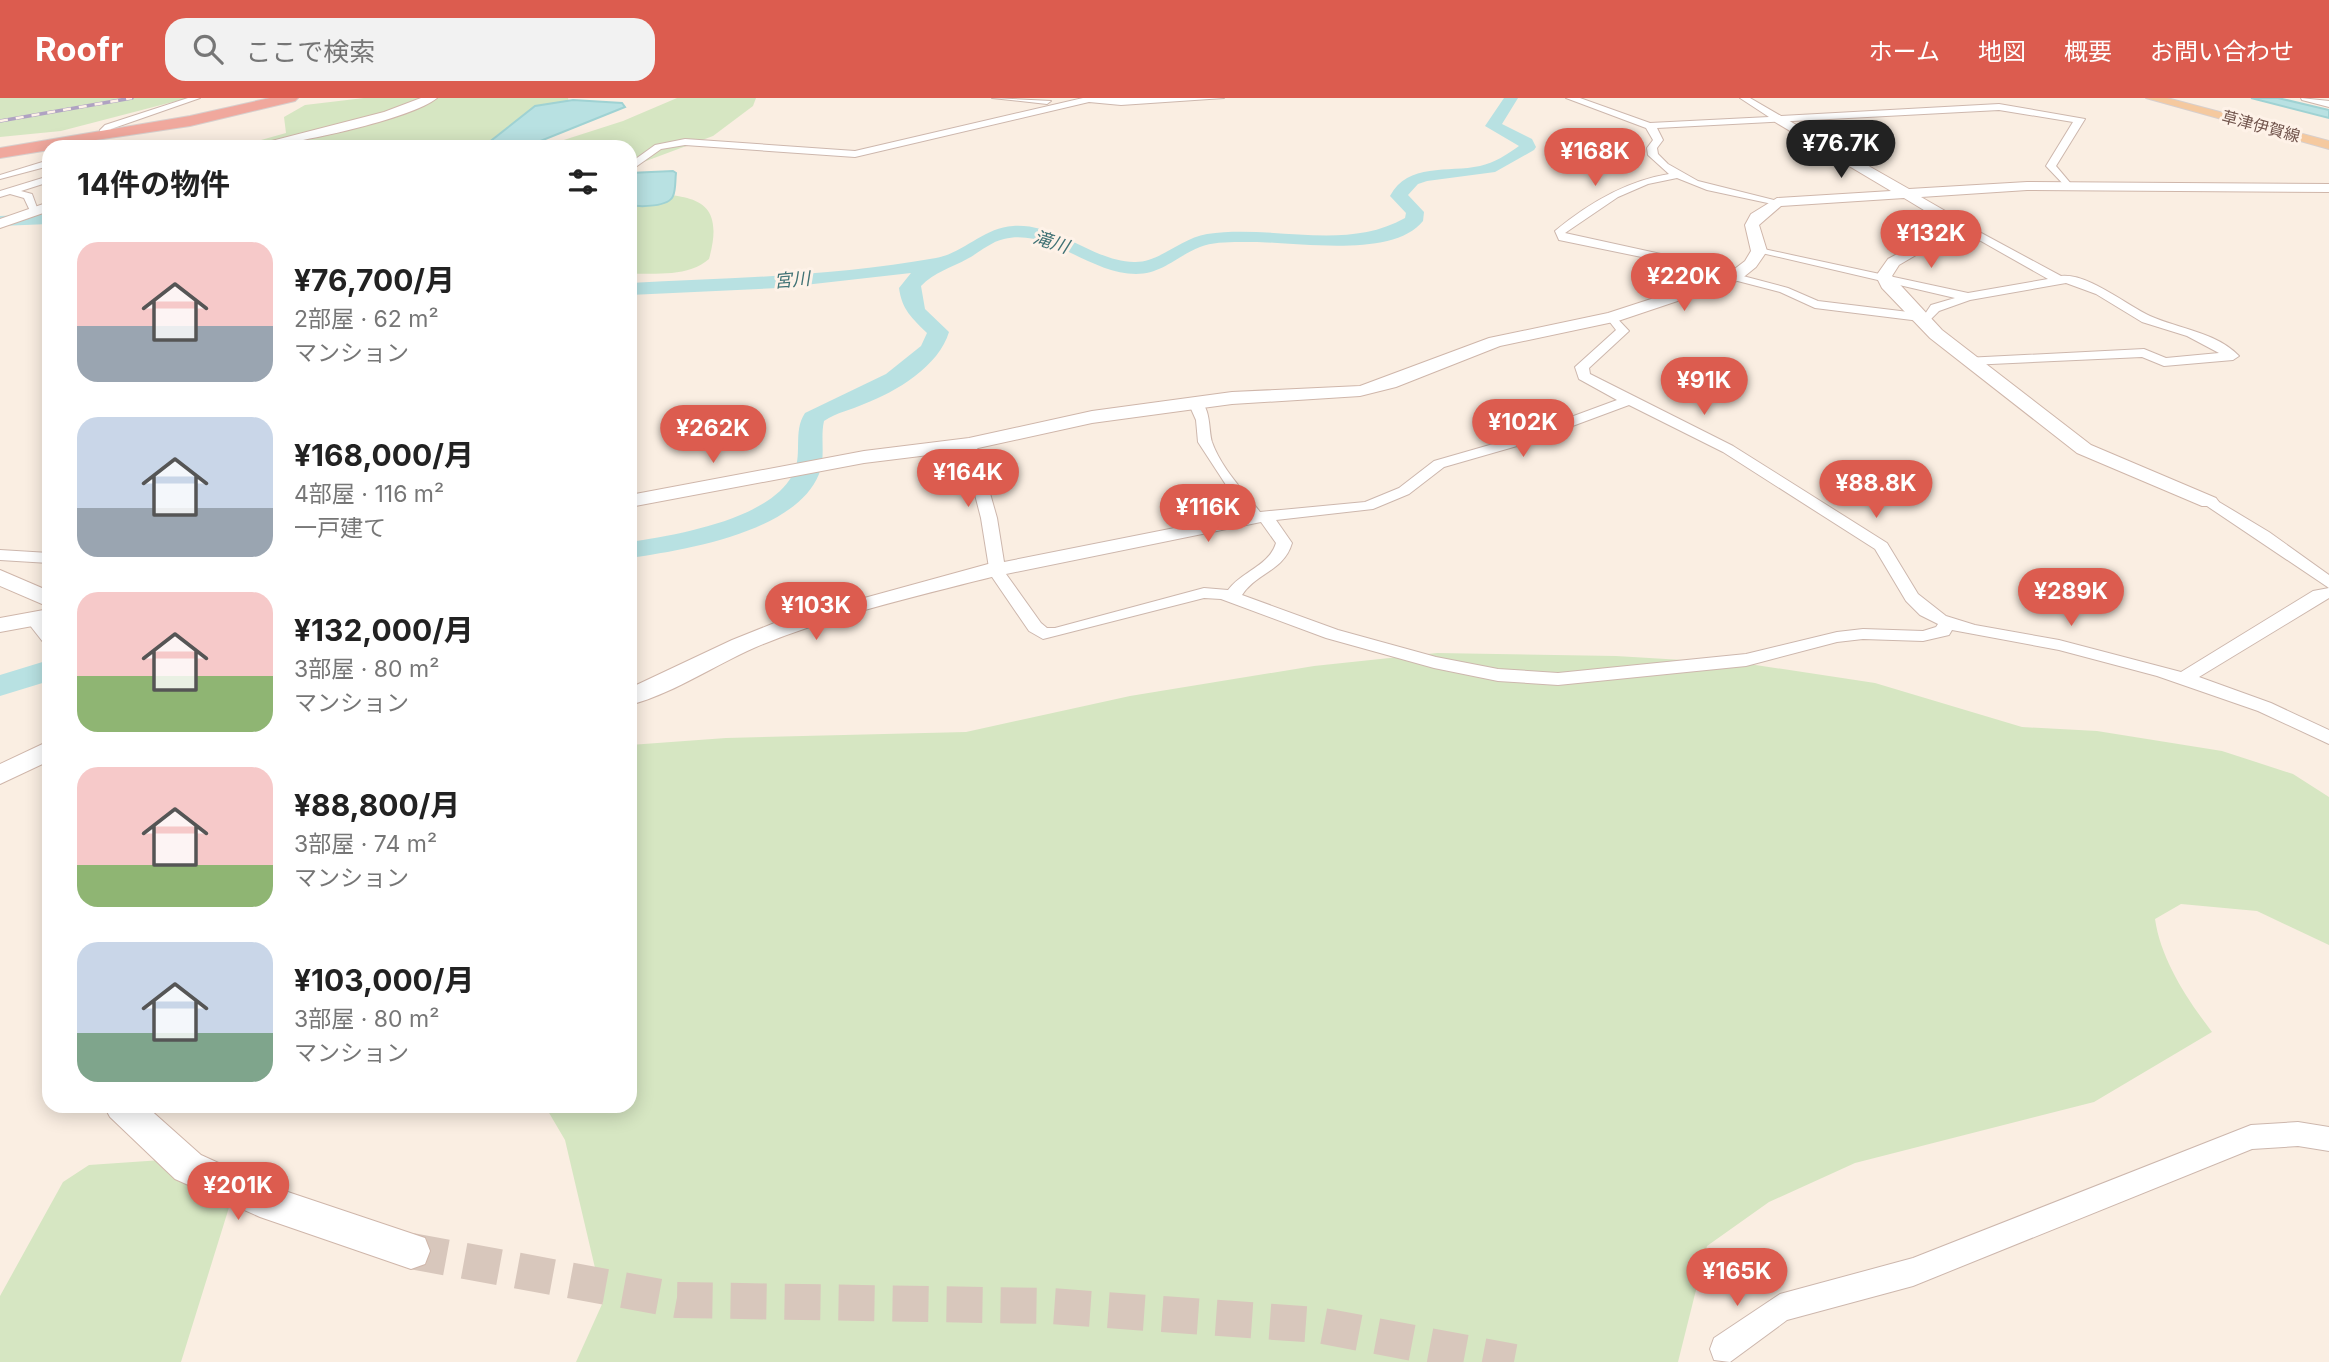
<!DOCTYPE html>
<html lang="ja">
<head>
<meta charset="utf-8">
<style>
  :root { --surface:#fff; --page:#f2f2f2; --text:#222; --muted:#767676; --accent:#dc5c4f }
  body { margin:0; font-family:Inter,"Noto Sans JP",sans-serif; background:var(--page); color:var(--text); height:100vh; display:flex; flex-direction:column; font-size:26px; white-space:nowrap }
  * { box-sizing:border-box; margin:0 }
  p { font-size:23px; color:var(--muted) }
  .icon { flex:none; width:38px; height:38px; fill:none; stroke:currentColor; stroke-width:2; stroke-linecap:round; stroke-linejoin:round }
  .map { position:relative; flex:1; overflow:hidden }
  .details { position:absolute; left:42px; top:42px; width:595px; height:973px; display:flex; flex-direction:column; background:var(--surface); border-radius:21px; box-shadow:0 4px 18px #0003 }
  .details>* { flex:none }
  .price { position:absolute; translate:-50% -60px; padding:0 16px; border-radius:24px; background:var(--accent); color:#fff; font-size:23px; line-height:46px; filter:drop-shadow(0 2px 4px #0008) }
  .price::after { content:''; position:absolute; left:50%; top:42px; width:21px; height:16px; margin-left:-10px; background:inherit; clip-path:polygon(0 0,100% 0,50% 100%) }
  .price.on { background:#222; color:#fff }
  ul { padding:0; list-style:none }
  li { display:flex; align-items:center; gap:21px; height:175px; padding:0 35px }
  li span { display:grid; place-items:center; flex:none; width:196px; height:140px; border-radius:21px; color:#555 }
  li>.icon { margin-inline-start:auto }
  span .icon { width:84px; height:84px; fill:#fffc; stroke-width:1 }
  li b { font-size:30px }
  h2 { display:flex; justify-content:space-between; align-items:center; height:84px; padding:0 35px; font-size:30px }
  header { display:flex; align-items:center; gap:42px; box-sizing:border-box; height:98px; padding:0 35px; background:var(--accent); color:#fff }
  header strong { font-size:33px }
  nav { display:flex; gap:38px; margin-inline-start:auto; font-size:24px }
  .search { width:490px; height:63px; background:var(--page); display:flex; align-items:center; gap:18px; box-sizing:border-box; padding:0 24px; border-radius:21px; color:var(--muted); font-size:26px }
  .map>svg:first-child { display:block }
</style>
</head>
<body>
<header>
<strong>Roofr</strong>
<div class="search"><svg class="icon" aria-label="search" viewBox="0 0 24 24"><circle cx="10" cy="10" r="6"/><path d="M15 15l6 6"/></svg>ここで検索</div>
<nav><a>ホーム</a><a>地図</a><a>概要</a><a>お問い合わせ</a></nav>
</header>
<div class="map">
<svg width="2329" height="1264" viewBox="0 0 2329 1264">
  <rect width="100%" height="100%" fill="#faeee2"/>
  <path fill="#d6e6c2" d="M 0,0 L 188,0 L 61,33 L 0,39 Z
    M 364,0 L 568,0 L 569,5 L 523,49 L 236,49 L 286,35 L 284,19 L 305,7 Z
    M 677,0 L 756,0 L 753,8 L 713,38 L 630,69 L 630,49 L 542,49 L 623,23 Z
    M 630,92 C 679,101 729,89 709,161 C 689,179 656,175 630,176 Z
    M 1437,555 L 1616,558 L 1749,566 L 1875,585 L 2022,629 L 2097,633 L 2222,653 L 2293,676 L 2329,699 L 2329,847 L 2257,813 L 2181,806 L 2155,821 C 2161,862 2187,901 2212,934 L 2094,1004 L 1855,1065 L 1769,1104 L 1707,1148 L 1678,1264 L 576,1264 L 603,1204 L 565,1042 L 545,1008 L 630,1008 L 630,647 L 726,640 L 966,634 L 1130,598 L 1314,568 Z
    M 191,1060 L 231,1103 L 181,1264 L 0,1264 L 0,1198 L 63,1084 L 89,1067 Z"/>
  <path fill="#b8e1e2" stroke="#9fd2d3" stroke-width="2" d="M 2251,0 L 2278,0 L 2329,12 L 2329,20 Z
    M 573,2 L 622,5 L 625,9 L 528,48 L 483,49 L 535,8 Z
    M 673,73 L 676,75 C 675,82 676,91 673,98 C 669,109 640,109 630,107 L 630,75 Z"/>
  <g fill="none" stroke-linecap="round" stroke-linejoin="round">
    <path fill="#b8e1e2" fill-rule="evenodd" d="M 1504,0 L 1518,0 L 1502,26 L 1532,41 L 1536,49 L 1534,52 L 1495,74 L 1427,83 L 1418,86 L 1408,97 L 1424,114 L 1423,123 C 1393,161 1295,144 1253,144 C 1236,144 1215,143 1200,149 C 1177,158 1162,176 1136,176 C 1090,176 1049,130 1004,141 C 990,144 979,155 967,161 C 951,170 934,174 921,188 L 925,211 L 949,234 C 939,268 896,294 864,306 C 851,312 837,314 824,323 C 820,340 826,359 819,376 C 796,434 685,452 630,460 L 630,444 C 676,437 767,422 792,378 C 804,359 792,334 805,315 L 886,276 L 921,248 L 927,235 C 912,220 902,212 899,190 L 911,175 L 778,190 L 630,197 L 630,185 C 732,180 836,178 936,160 C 964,155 983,130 1013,128 C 1057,125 1092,163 1134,164 C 1159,165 1181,140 1207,136 C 1273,126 1345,154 1405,120 L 1406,115 L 1390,98 C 1408,64 1448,75 1480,68 C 1494,65 1508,56 1519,48 L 1485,28 Z
      M 49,116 L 49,126 L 0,128 L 0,118 Z
      M 49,562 L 49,583 L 0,598 L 0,577 Z"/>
    <path stroke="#d8c7bc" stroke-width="36" stroke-dasharray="36 18" stroke-linecap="butt" d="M 411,1153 L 677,1202 L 1050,1208 L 1318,1227 L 1514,1264"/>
    <g stroke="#cdb7ad" stroke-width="2">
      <path id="street" d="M 188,0 L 200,0 L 111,31 L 108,40 L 100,38 L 100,32 L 105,27 Z
        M 992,0 L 1051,3 L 1047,6 Z
        M 1083,0 L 1224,0 L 1121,7 L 1089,4 L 855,59 L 685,47 L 661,51 L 630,73 L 630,65 L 655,47 L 685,41 L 855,53 Z
        M 1566,0 L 1580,0 L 1650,25 L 1769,19 L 1740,0 L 1750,0 L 1781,18 L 1999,6 L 2085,21 L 2056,68 L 2072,87 L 2067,90 L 2046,68 L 2073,24 L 1999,12 L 1657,30 L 1663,42 L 1657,50 L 1658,56 L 1668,66 L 1698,83 L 1782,104 L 1777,107 L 1707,92 L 1677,80 L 1648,86 L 1618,99 L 1565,135 L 1743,174 L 1743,178 L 1788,190 L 1818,203 L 1925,216 L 1931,207 L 1955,200 L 1753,153 L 1759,150 L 1968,195 L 2048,181 L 1965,134 L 1946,130 L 1945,128 L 1950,125 L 1972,130 L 2061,178 C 2088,175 2126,207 2150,218 C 2179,231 2216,234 2239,258 L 2233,262 L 2164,268 L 2142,259 L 1970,267 L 1965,266 L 1965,260 L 2144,251 L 2166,260 L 2219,255 L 2187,238 L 2142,224 L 2096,196 L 2066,185 L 1970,202 L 1939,213 L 1928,224 L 1815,210 L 1780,194 L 1730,181 L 1729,177 L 1559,142 L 1555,133 C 1589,105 1626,83 1669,76 L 1648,57 L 1647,50 L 1653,42 L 1646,30 Z
        M 2301,0 L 2329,3 L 2329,9 L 2302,2 Z
        M 49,62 L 49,68 L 0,81 L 0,77 Z
        M 49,78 L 49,84 L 21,93 L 32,96 L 39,115 L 31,115 L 24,100 L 10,96 L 0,99 L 0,93 Z
        M 1612,215 L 1629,233 L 1589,270 L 1590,276 L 1733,348 L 1887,445 L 1918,496 L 1946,518 L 1975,527 L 2059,542 L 2181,574 L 2313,493 L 2329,490 L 2201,404 L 2209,399 L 2214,401 L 2269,434 L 2329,477 L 2329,500 L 2199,579 L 2271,605 L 2329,632 L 2329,646 L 2258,613 L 2157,578 L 2059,552 L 1952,532 L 1949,537 L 1923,543 L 1863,541 L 1837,544 L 1746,568 L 1558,587 L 1498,583 L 1434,570 L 1326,540 L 1221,501 L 1204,500 L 1043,541 L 1029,533 L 990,476 L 981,420 L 962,346 L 964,343 L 969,342 L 976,346 L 997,420 L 1004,464 L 1245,416 L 1198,344 L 1196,322 L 1188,304 L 1195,300 C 1212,306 1208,331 1212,344 C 1221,370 1244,393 1260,414 L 1365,404 L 1399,390 L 1434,363 L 1514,340 L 1617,302 L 1579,281 L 1575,269 L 1616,232 L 1606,219 ZM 1629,307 L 1723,354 L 1875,451 L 1906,503 L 1920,517 L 1938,526 L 1936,529 L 1923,533 L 1863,531 L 1837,534 L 1746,556 L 1558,575 L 1498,571 L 1436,559 L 1338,532 L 1242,497 C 1256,475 1284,473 1292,445 L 1276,422 L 1373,411 L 1409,396 L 1444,369 L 1524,346 ZM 1261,424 L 1276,445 C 1269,468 1242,473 1228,492 L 1204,490 L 1055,530 L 1047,530 L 1041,525 L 1006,476 Z
        M 0,452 L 49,455 L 49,465 L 0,462 Z
        M 34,516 C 49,519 49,532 49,545 L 43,544 L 25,521 Z
        M 2298,1024 L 2329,1029 L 2329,1053 L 2298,1048 L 2252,1051 L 1913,1188 L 1787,1222 L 1730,1264 L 1714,1262 L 1710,1251 L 1714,1240 L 1780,1196 L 1913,1160 L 2251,1027 Z"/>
    </g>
    <g stroke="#cfb6aa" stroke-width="2">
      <path id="secondary" d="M 421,0 L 437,0 C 410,22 284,49 248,49 L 384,14 Z
        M 1779,17 L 1909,91 L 2027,84 L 2329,86 L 2329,94 L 2027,92 L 1921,99 L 1954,118 L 1955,134 L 1899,167 L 1892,178 L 1942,232 L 2091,347 L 2216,400 L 2219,404 L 2216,408 L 2202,408 L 2077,355 L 1930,240 L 1882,190 L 1876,178 L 1888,161 L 1941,132 L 1942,123 L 1904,100 L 1781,108 L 1759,127 L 1767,153 L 1756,169 L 1740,182 L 1618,223 L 1500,248 L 1396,289 L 1360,298 L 1232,306 L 1092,325 L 969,352 L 864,365 L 630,409 L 630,397 L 864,353 L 969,340 L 1092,313 L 1232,294 L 1360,288 L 1489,240 L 1608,215 L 1728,176 L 1745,163 L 1751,153 L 1745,127 L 1751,116 L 1777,100 L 1891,93 L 1775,24 L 1773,21 Z
        M 49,104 L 49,113 L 0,130 L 0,121 Z
        M 999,463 L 1007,465 L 1010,470 L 1007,475 C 926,496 844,514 766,545 C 720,563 678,594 630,607 L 630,590 L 732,542 L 777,524 Z
        M 0,472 L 49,493 L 49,509 L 0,488 Z
        M 49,511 L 49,525 L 0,534 L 0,520 Z
        M 49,643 L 49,663 L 0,686 L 0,666 Z
        M 104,1008 L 146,1008 L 201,1057 L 267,1087 L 425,1140 L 430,1153 L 425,1166 L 411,1171 L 260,1119 L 175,1081 L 110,1019 Z"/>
    </g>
    <g stroke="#d7cfcd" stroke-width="2">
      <path id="primary" d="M 2146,0 L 2167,0 L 2329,43 L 2329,51 Z"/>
    </g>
    <g stroke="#d7cfcd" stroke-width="2">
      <path id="highway" d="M 270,0 L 298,0 L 295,3 L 190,28 L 49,49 L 49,52 L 0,60 L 0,50 L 190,18 Z"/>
    </g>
    <use href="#street" fill="#fff" fill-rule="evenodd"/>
    <use href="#secondary" fill="#fff" fill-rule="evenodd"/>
    <use href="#primary" fill="#f5c99f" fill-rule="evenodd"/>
    <use href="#highway" fill="#f0a89d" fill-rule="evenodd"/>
    <g stroke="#afa2c2" stroke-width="3.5">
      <path id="rail" d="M 0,23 L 132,0"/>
    </g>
    <use href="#rail" stroke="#fef2e8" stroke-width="2.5" stroke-dasharray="8" stroke-linecap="butt"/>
  </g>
  <g text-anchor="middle" stroke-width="6" stroke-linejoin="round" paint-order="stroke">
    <g font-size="16" fill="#70534b" stroke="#fef2e8">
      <text transform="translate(2261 28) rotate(15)" y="6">草津伊賀線</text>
    </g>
    <g font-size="18" font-style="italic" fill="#407275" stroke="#fef2e8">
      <text transform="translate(1051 144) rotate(18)" y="6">滝川</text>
      <text transform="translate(792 182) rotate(-5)" y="6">宮川</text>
    </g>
  </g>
</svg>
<b class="price on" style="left:1841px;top:82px">¥76.7K</b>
<b class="price" style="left:1595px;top:90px">¥168K</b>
<b class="price" style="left:1931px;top:172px">¥132K</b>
<b class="price" style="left:1684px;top:215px">¥220K</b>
<b class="price" style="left:1704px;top:319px">¥91K</b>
<b class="price" style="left:1523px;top:361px">¥102K</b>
<b class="price" style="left:713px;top:367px">¥262K</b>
<b class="price" style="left:968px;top:411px">¥164K</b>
<b class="price" style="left:1876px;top:422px">¥88.8K</b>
<b class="price" style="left:1208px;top:446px">¥116K</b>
<b class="price" style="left:2071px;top:530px">¥289K</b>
<b class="price" style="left:816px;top:544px">¥103K</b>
<b class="price" style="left:238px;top:1124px">¥201K</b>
<b class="price" style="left:1737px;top:1210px">¥165K</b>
<section class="details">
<h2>14件の物件<svg class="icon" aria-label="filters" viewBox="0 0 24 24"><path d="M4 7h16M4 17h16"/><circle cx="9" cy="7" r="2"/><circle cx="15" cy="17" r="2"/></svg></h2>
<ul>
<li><span style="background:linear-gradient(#f6c9c9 60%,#9aa5b1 0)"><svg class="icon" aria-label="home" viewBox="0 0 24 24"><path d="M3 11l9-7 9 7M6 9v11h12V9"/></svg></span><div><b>¥76,700/月</b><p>2部屋 · 62 m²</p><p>マンション</p></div></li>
<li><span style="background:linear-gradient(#c9d6e8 65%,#9aa5b1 0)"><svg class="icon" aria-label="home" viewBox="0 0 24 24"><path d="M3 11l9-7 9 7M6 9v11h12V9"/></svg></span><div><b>¥168,000/月</b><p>4部屋 · 116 m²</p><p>一戸建て</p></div></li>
<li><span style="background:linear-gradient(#f6c9c9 60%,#8fb573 0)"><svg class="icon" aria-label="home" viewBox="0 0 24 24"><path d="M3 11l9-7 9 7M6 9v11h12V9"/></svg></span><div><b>¥132,000/月</b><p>3部屋 · 80 m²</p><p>マンション</p></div></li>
<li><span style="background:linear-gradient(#f6c9c9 70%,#8fb573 0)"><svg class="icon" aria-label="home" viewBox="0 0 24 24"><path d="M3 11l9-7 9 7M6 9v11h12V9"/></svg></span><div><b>¥88,800/月</b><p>3部屋 · 74 m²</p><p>マンション</p></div></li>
<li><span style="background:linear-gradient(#c9d6e8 65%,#7fa58c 0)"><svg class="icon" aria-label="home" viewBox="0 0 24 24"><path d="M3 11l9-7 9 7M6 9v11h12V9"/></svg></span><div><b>¥103,000/月</b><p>3部屋 · 80 m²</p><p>マンション</p></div></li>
</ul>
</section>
</div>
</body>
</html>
